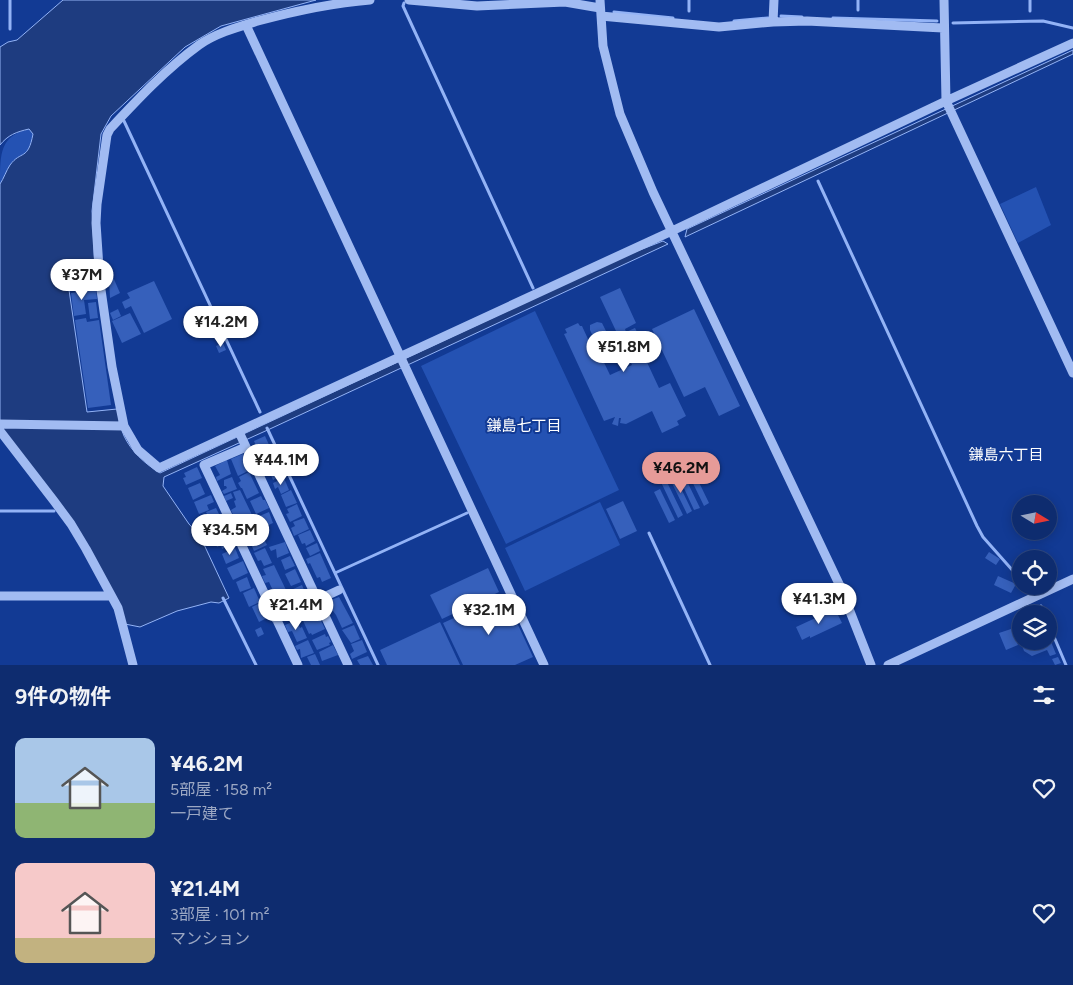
<!DOCTYPE html>
<html lang="ja">
<head>
<meta charset="utf-8">
<style>
  :root { --surface:#0e2c6f; --page:#1c3877; --text:#f1f3f6; --muted:#9ba7c3; --line:#2e4882; --accent:#e69b98 }
  body { margin:0; font-family:Figtree,"Noto Sans JP",sans-serif; background:var(--page); color:var(--text); height:100vh; display:flex; flex-direction:column; font-size:19px; white-space:nowrap }
  * { box-sizing:border-box; margin:0 }
  p { font-size:16px; color:var(--muted) }
  .icon { flex:none; width:28px; height:28px; fill:none; stroke:currentColor; stroke-width:2; stroke-linecap:round; stroke-linejoin:round }
  .map { position:relative; height:665px; overflow:hidden }
  .panel { display:flex; flex-direction:column; background:var(--surface); flex:1 }
  .panel>* { flex:none }
  .needle { width:32px; rotate:100deg }
  .fabs { position:absolute; left:1012px; top:495px; display:grid; gap:10px }
  .fabs a { display:grid; place-items:center; width:45px; height:45px; border-radius:50%; background:var(--surface); box-shadow:0 2px 12px #0003,0 0 0 1px var(--line); font-size:25px }
  .price { position:absolute; translate:-50% -42px; padding:0 11px; border-radius:18px; background:#fff; color:#222; font-size:16px; line-height:32px; filter:drop-shadow(0 1px 2px #0008) }
  .price::after { content:''; position:absolute; left:50%; top:30px; width:15px; height:11px; margin-left:-8px; background:inherit; clip-path:polygon(0 0,100% 0,50% 100%) }
  .price.current { background:var(--accent); color:#111 }
  ul { padding:0; list-style:none }
  li { display:flex; align-items:center; gap:15px; height:125px; padding:0 15px }
  li span { display:grid; place-items:center; flex:none; width:140px; height:100px; border-radius:10px; color:#555 }
  li>.icon { margin-inline-start:auto }
  span .icon { width:60px; height:60px; fill:#fffc; stroke-width:1 }
  li b { font-size:21px }
  h2 { display:flex; justify-content:space-between; align-items:center; height:60px; padding:0 15px; font-size:21px }
  .map>svg:first-child { display:block }
</style>
</head>
<body>
<div class="map">
<svg width="1073" height="665" viewBox="0 0 1073 665">
  <rect width="100%" height="100%" fill="#123a94"/>
  <path fill="#2452b3" d="M 29,129 L 33,134 L 31,145 L 26,154 L 17,159 L 0,184 C 0,153 0,136 29,129 Z
    M 1036,187 L 1051,225 L 1018,243 L 1000,204 Z
    M 535,311 L 619,490 L 506,544 L 421,366 Z
    M 600,502 L 620,545 L 525,591 L 505,548 Z"/>
  <path fill="#1e3c80" stroke="#93b3f6" d="M 63,0 L 316,0 L 221,26 L 185,47 L 111,116 L 101,134 L 92,211 L 96,286 L 69,290 L 87,412 L 117,409 C 119,417 120,428 124,436 C 131,451 145,464 160,473 L 627,255 L 663,241 L 668,244 L 272,428 L 164,477 L 163,486 L 189,524 L 200,536 L 229,598 L 219,603 L 211,602 L 177,611 L 140,627 L 125,624 L 73,521 L 0,428 L 0,184 C 4,178 6,171 10,165 C 21,150 28,161 33,134 L 29,129 C 16,132 8,135 0,145 L 0,47 L 8,42 L 17,40 Z
    M 1073,50 L 1073,54 L 685,237 L 687,229 Z"/>
  <g fill="none" stroke-linecap="round" stroke-linejoin="round">
    <path stroke="#93b3f6" stroke-width="3" d="M 404,3 L 403,6 L 533,288
      M 858,10 L 858,0
      M 689,11 L 689,0
      M 1030,11 L 1030,0
      M 614,12 L 673,18
      M 781,16 L 802,17
      M 833,18 L 937,21
      M 734,21 L 768,18
      M 953,23 L 1043,21 L 1073,28
      M 10,29 L 10,0
      M 124,121 L 260,412
      M 818,181 L 977,526 L 983,537 L 1021,580
      M 267,428 L 378,665
      M 0,511 L 54,511
      M 649,533 L 710,665
      M 335,573 L 467,513
      M 1027,586 L 1029,589
      M 223,598 L 256,665
      M 1041,606 L 1044,614
      M 1049,625 L 1066,665"/>
  </g>
  <path fill="#3660bb" d="M 113,277 L 120,293 L 110,298 L 109,279 Z
    M 154,281 L 172,319 L 144,333 L 131,306 L 125,309 L 122,302 L 130,298 L 127,293 Z
    M 620,288 L 636,323 L 625,329 L 626,332 L 635,328 L 649,356 L 645,358 L 659,388 L 670,383 L 686,416 L 677,421 L 679,425 L 662,433 L 652,411 L 626,424 L 620,423 L 621,418 L 619,418 L 618,426 L 612,424 L 615,417 L 604,421 L 564,334 L 567,333 L 565,329 L 578,323 L 580,326 L 582,326 L 593,350 L 597,348 L 610,375 L 632,365 L 600,297 Z
    M 96,290 L 97,299 L 84,300 L 86,314 L 74,316 L 71,293 Z
    M 96,302 L 98,318 L 90,319 L 88,303 Z
    M 118,309 L 121,316 L 113,320 L 110,313 Z
    M 694,309 L 740,406 L 719,416 L 705,387 L 684,397 L 652,329 Z
    M 130,313 L 141,334 L 122,343 L 112,321 Z
    M 86,318 L 87,322 L 99,320 L 111,405 L 88,408 L 75,320 Z
    M 597,322 L 602,323 L 609,337 L 608,341 L 600,344 L 596,343 L 590,330 L 590,325 Z
    M 223,343 L 226,350 L 219,353 L 216,346 Z
    M 265,436 L 270,447 L 259,452 L 254,441 Z
    M 271,450 L 277,462 L 265,468 L 263,463 L 266,462 L 262,454 Z
    M 243,454 L 250,470 L 238,476 L 231,459 Z
    M 227,460 L 231,474 L 217,481 L 216,477 L 220,475 L 215,466 Z
    M 278,464 L 283,475 L 273,480 L 268,468 Z
    M 691,466 L 709,503 L 704,506 L 686,469 Z
    M 197,467 L 202,478 L 186,485 L 183,478 L 186,477 L 184,473 Z
    M 682,471 L 700,508 L 694,510 L 677,473 Z
    M 249,472 L 259,493 L 247,499 L 242,488 L 241,488 L 238,483 L 241,481 L 239,477 Z
    M 674,474 L 692,511 L 687,514 L 669,477 Z
    M 232,477 L 237,489 L 224,494 L 222,491 L 227,488 L 226,486 L 224,486 L 224,480 Z
    M 284,478 L 289,490 L 281,494 L 278,487 L 275,489 L 273,483 Z
    M 665,478 L 683,515 L 678,518 L 660,480 Z
    M 200,483 L 205,494 L 193,500 L 188,488 Z
    M 660,489 L 675,520 L 669,523 L 654,492 Z
    M 240,490 L 253,517 L 237,524 L 231,510 L 236,507 L 234,501 L 236,500 L 233,492 Z
    M 291,490 L 297,503 L 286,507 L 281,495 Z
    M 231,493 L 233,498 L 226,501 L 224,496 Z
    M 211,495 L 214,502 L 207,505 L 209,510 L 199,514 L 194,502 Z
    M 261,496 L 263,500 L 265,500 L 269,508 L 256,514 L 250,501 Z
    M 623,501 L 637,531 L 620,539 L 606,509 Z
    M 297,504 L 302,516 L 290,522 L 286,514 L 289,513 L 287,509 Z
    M 216,508 L 221,518 L 207,525 L 204,518 L 208,516 L 206,512 Z
    M 269,512 L 273,523 L 262,528 L 257,517 Z
    M 304,518 L 309,529 L 294,536 L 291,528 L 295,526 L 293,522 Z
    M 254,519 L 267,545 L 254,551 L 248,537 L 244,539 L 241,533 L 247,530 L 244,524 Z
    M 222,520 L 227,532 L 216,537 L 210,527 L 214,526 L 213,524 Z
    M 310,530 L 315,541 L 306,546 L 305,543 L 302,544 L 298,535 Z
    M 229,534 L 233,544 L 222,549 L 221,545 L 217,547 L 215,542 L 219,541 L 218,538 Z
    M 285,542 L 289,553 L 277,558 L 276,549 L 271,551 L 269,547 Z
    M 317,543 L 320,551 L 310,556 L 306,548 Z
    M 235,548 L 239,558 L 226,564 L 222,554 Z
    M 265,548 L 272,563 L 264,566 L 261,560 L 258,561 L 254,553 Z
    M 989,552 L 1000,559 L 996,565 L 985,558 Z
    M 320,553 L 331,578 L 322,582 L 320,577 L 317,578 L 310,563 L 308,564 L 306,559 Z
    M 290,556 L 295,566 L 285,570 L 281,560 Z
    M 243,561 L 248,573 L 233,580 L 227,568 Z
    M 274,565 L 286,590 L 275,595 L 269,582 L 265,583 L 262,576 L 266,575 L 263,569 Z
    M 488,568 L 499,592 L 442,619 L 430,595 Z
    M 295,569 L 301,582 L 291,586 L 285,574 Z
    M 998,576 L 1016,584 L 1011,593 L 994,585 Z
    M 247,577 L 251,588 L 240,592 L 236,582 Z
    M 302,585 L 307,597 L 298,601 L 296,597 L 294,598 L 291,590 Z
    M 254,588 L 260,602 L 249,607 L 243,593 Z
    M 285,594 L 290,605 L 281,609 L 276,598 Z
    M 504,595 L 533,657 L 515,665 L 463,665 L 443,623 Z
    M 339,597 L 353,623 L 342,628 L 336,615 L 333,611 L 330,612 L 328,608 L 331,607 L 328,601 Z
    M 262,602 L 269,617 L 259,622 L 252,607 Z
    M 313,608 L 314,611 L 316,610 L 325,629 L 312,635 L 311,633 L 309,634 L 300,614 Z
    M 835,609 L 842,623 L 810,638 L 810,636 L 802,640 L 796,627 Z
    M 297,620 L 300,628 L 302,627 L 307,638 L 297,642 L 292,631 L 288,632 L 285,625 Z
    M 440,622 L 460,665 L 387,665 L 380,650 Z
    M 354,625 L 360,639 L 351,643 L 342,630 Z
    M 261,627 L 264,634 L 258,637 L 255,630 Z
    M 1011,629 L 1013,634 L 1016,633 L 1019,639 L 1016,640 L 1018,645 L 1006,650 L 999,633 Z
    M 325,634 L 326,637 L 328,636 L 331,642 L 329,643 L 330,645 L 317,650 L 312,640 Z
    M 1049,637 L 1056,654 L 1050,656 L 1047,650 L 1032,656 L 1024,651 L 1022,645 L 1029,641 L 1049,641 Z
    M 308,640 L 314,653 L 301,658 L 300,649 L 297,650 L 295,646 Z
    M 362,640 L 367,652 L 352,659 L 350,654 L 354,651 L 351,644 Z
    M 333,645 L 338,655 L 322,661 L 319,652 Z
    M 315,654 L 320,665 L 311,665 L 307,657 Z
    M 368,656 L 373,665 L 360,665 L 357,660 Z
    M 1058,657 L 1061,663 L 1055,665 L 1052,659 Z"/>
  <g fill="none" stroke-linecap="round" stroke-linejoin="round">
    <path stroke="#a1bbf2" stroke-width="9" d="M 370,0 C 332,3 295,11 258,21 C 238,27 216,33 199,45 C 166,69 138,99 110,129 L 107,135 L 97,204 L 96,223 L 100,283 L 112,367 L 124,426 L 138,450 L 159,468 L 672,231 L 946,101 L 1073,43
      M 409,0 L 477,6 L 565,2 L 600,8
      M 600,0 L 603,46 L 620,114 L 653,192 L 840,586 L 871,665
      M 944,0 L 946,101 L 1073,373
      M 601,16 L 719,27 L 773,22 L 807,21 L 943,28
      M 773,22 L 774,0
      M 246,25 L 544,665
      M 0,424 L 124,426
      M 0,431 L 54,501 L 71,524 L 86,549 L 118,608 L 133,665
      M 239,432 L 348,665
      M 246,447 L 204,465 L 298,665
      M 0,596 L 111,596
      M 276,619 L 339,590
      M 888,665 L 1073,579"/>
  </g>
  <g text-anchor="middle" stroke-width="4" stroke-linejoin="round" paint-order="stroke">
    <g font-size="15" fill="#fff" stroke="#123a94">
      <text x="524" y="431">鎌島七丁目</text>
      <text x="1006" y="460">鎌島六丁目</text>
    </g>
  </g>
</svg>
<div class="fabs">
<a><svg class="needle" viewBox="-14 -14 28 28"><path d="M0-13l5 13h-10z" fill="#e53935"/><path d="M0 13l5-13h-10z" fill="#9ba7c3"/></svg></a>
<a><svg class="icon" aria-label="locate" viewBox="0 0 24 24"><circle cx="12" cy="12" r="6"/><path d="M12 2v4M12 18v4M2 12h4M18 12h4"/></svg></a>
<a><svg class="icon" aria-label="layers" viewBox="0 0 24 24"><path d="M12 4l9 5-9 5-9-5zM3 14l9 5 9-5"/></svg></a>
</div>
<b class="price" style="left:82px;top:301px">¥37M</b>
<b class="price" style="left:221px;top:348px">¥14.2M</b>
<b class="price" style="left:624px;top:373px">¥51.8M</b>
<b class="price" style="left:281px;top:486px">¥44.1M</b>
<b class="price current" style="left:681px;top:494px">¥46.2M</b>
<b class="price" style="left:230px;top:556px">¥34.5M</b>
<b class="price" style="left:819px;top:625px">¥41.3M</b>
<b class="price" style="left:296px;top:631px">¥21.4M</b>
<b class="price" style="left:489px;top:636px">¥32.1M</b>
</div>
<section class="panel">
<h2>9件の物件<svg class="icon" aria-label="filters" viewBox="0 0 24 24"><path d="M4 7h16M4 17h16"/><circle cx="9" cy="7" r="2"/><circle cx="15" cy="17" r="2"/></svg></h2>
<ul>
<li><span style="background:linear-gradient(#a9c7e8 65%,#8fb573 0)"><svg class="icon" aria-label="home" viewBox="0 0 24 24"><path d="M3 11l9-7 9 7M6 9v11h12V9"/></svg></span><div><b>¥46.2M</b><p>5部屋 · 158 m²</p><p>一戸建て</p></div><svg class="icon" aria-label="heart" viewBox="0 0 24 24"><path d="M12 20l-8-8c-3-5 5-10 8-4 3-6 11-1 8 4z"/></svg></li>
<li><span style="background:linear-gradient(#f6c9c9 75%,#c2b280 0)"><svg class="icon" aria-label="home" viewBox="0 0 24 24"><path d="M3 11l9-7 9 7M6 9v11h12V9"/></svg></span><div><b>¥21.4M</b><p>3部屋 · 101 m²</p><p>マンション</p></div><svg class="icon" aria-label="heart" viewBox="0 0 24 24"><path d="M12 20l-8-8c-3-5 5-10 8-4 3-6 11-1 8 4z"/></svg></li>
</ul>
</section>
</body>
</html>
